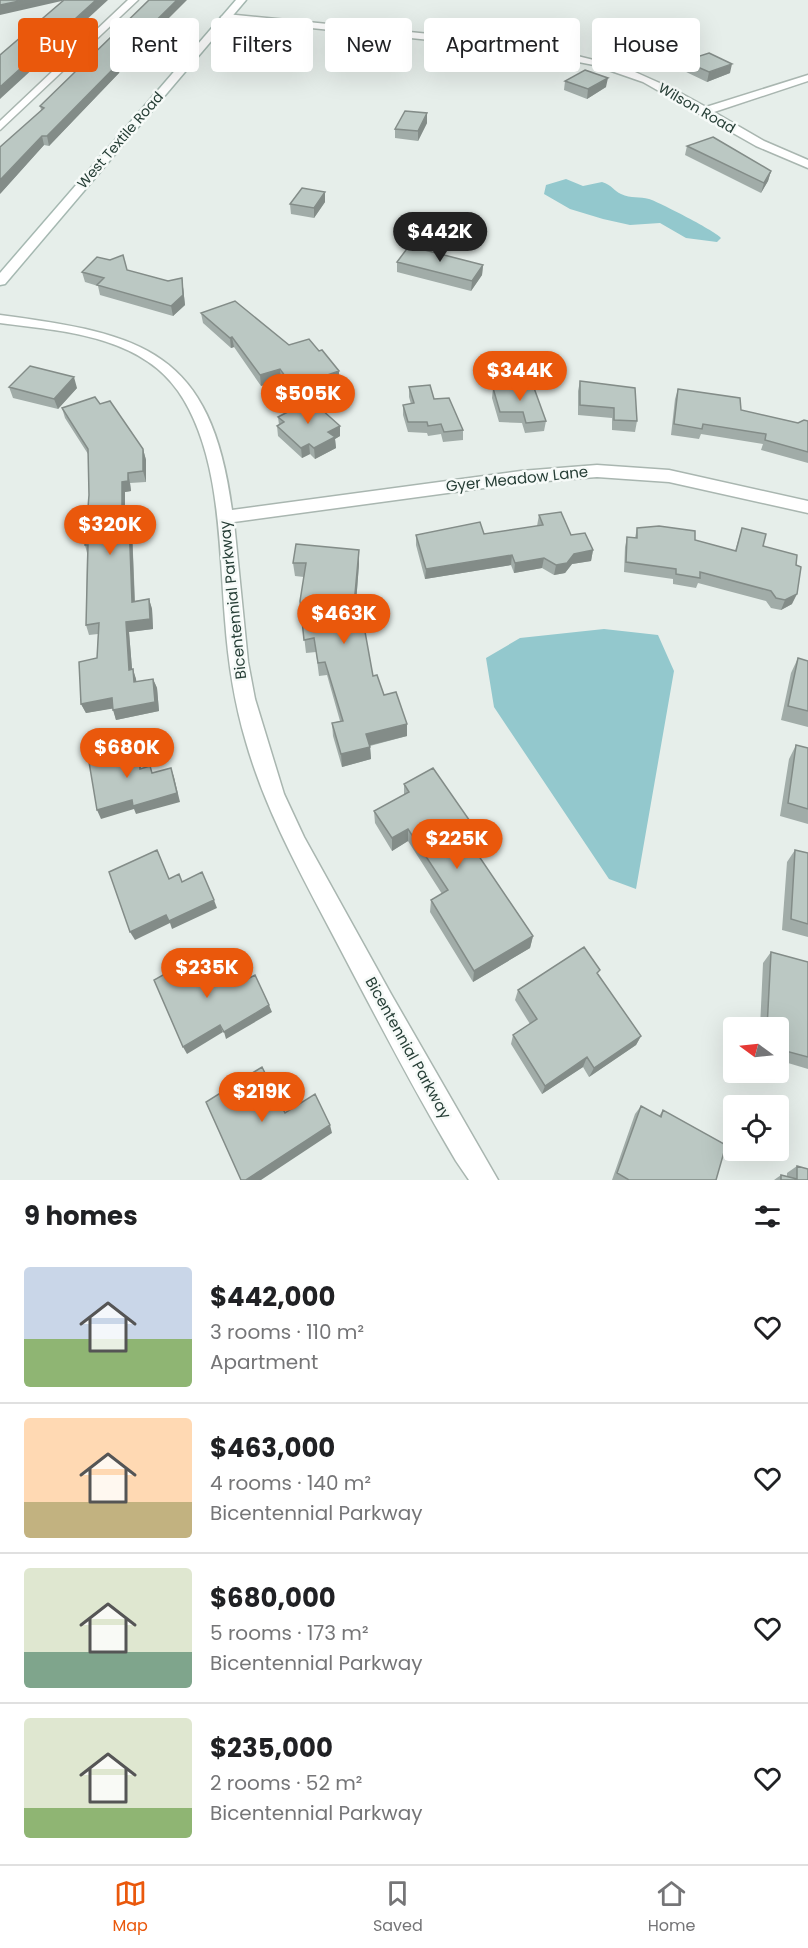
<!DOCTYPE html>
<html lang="en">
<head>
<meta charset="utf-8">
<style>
  :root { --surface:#fff; --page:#f2f2f2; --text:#202124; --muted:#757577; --line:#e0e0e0; --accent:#ea580c }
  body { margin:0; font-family:Poppins,sans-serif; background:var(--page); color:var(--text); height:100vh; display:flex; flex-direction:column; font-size:22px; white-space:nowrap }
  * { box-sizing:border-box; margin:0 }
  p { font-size:20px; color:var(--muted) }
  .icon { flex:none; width:33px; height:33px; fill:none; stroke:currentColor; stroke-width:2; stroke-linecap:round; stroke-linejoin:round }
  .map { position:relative; height:1180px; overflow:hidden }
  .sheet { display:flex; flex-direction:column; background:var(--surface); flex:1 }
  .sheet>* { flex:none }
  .banner { position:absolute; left:18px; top:18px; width:772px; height:54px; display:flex; gap:12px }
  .needle { width:39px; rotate:285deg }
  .buttons { position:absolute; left:723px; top:1017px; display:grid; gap:12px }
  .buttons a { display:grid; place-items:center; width:66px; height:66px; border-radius:6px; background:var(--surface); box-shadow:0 6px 24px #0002; font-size:30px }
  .price { position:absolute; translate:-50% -51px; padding:0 14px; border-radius:21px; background:var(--accent); color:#fff; font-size:20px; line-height:39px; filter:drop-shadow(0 2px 3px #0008) }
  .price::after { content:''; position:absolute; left:50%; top:36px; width:18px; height:14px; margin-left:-9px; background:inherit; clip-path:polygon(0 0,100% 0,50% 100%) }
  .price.on { background:#222; color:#fff }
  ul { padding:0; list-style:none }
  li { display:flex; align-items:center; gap:18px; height:150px; padding:0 24px }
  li+li { border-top:2px solid var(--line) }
  li span { display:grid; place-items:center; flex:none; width:168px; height:120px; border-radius:6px; color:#555 }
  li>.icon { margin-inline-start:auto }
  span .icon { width:72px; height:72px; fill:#fffc; stroke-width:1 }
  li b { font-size:26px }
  h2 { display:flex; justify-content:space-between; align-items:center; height:72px; padding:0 24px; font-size:26px }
  .pill { padding:0 21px; border-radius:6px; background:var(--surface); box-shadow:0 6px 24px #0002; font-size:21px; line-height:54px }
  .pill.on { background:var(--accent); color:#fff }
  .tabs { display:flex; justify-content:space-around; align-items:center; height:84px; border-top:2px solid var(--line); background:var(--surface); font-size:16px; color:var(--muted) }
  .tabs a { display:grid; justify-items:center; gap:3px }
  .tabs .on { color:var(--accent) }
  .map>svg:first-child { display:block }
</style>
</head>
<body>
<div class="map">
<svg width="808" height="1180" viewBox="0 0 808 1180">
  <rect width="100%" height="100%" fill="#e6eeea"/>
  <path fill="#93c8cd" d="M 566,179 L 583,186 L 602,182 C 612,185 614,191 621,194 C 631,199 640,196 649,199 C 657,201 719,233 721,238 L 717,242 L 686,238 L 660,223 L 630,225 L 603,219 L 570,209 L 544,194 L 546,185 Z
    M 604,629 L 658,635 L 674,671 L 636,889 L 609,879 L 494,707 L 486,658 L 520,638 Z"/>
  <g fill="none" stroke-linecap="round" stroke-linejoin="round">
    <g stroke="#a9b6b0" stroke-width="3">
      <path id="minor" d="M 128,0 L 138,0 L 0,130 L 0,121 Z
        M 226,14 L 450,36 L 549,49 L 626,68 L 673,89 L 706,107 L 808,75 L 808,81 L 714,112 L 764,141 L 808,160 L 808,168 L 756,146 L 643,82 L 594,65 L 500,47 L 223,19 L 221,17 Z
        M 0,315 C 143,334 211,350 232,510 L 521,471 L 597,465 L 669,470 L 808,501 L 808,513 L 669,482 L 597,477 L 521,483 L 234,522 L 248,662 L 255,699 L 284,794 L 304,837 L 391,994 L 498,1180 L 469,1180 L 456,1161 C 413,1089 374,1013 335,939 C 301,874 266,812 246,742 C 234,702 228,661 225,620 C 219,547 221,453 178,391 C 139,335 61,331 0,323 Z"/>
    </g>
    <g stroke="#a5b8b1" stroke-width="3">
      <path id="secondary" d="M 236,0 L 246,0 L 5,284 L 0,285 L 0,273 Z"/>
    </g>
    <use href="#minor" fill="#fff" fill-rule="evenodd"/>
    <use href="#secondary" fill="#fff" fill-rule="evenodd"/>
  </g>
  <path fill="#a1aca8" d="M 684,61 L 730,73 L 707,82 L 682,70 Z
    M 120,67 L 120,70 L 119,73 L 49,146 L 44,145 L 0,194 L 41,110 L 40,106 Z
    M 565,81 L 606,87 L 587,99 L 564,90 Z
    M 427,113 L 427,123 L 418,141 L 395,138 L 395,129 Z
    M 687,146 L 771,171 L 768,181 L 761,193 L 685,155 Z
    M 325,202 L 314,218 L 291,214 L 290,204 Z
    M 397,262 L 483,265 L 482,275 L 471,291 L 397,272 Z
    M 127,270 L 168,281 L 182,278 L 185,305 L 173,316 L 100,295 L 98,286 L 85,282 L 82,272 Z
    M 201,313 L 289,345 L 339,381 L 294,397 L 281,379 L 261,386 L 234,347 L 231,348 L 203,323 Z
    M 580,381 L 637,421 L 635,432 L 612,430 L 612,418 L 578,415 L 578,391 Z
    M 9,387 L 77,388 L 58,409 L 13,398 Z
    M 409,387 L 434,399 L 463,430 L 463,440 L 443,442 L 441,434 L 428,436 L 427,433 L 408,432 L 403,415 L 403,405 L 411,404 L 409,397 Z
    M 493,388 L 546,421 L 544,431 L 525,433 L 522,423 L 499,422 L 492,398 Z
    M 678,389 L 741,410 L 798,423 L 808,421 L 808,463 L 761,450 L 763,444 L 701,434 L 699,439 L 671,435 L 675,399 Z
    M 100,404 L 143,449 L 146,460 L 146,482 L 130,483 L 131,491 L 125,492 L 125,520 L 129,520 L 132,530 L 135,601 L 149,599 L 152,609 L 153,629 L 129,632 L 132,669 L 136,679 L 136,682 L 153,679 L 157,688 L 159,711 L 116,720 L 113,708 L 86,713 L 81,704 L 97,658 L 98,634 L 89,635 L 86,625 L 87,553 L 85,545 L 89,495 L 88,454 L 65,418 L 62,408 Z
    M 278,417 L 340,436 L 335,439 L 336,448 L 315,459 L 310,454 L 302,458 L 278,436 L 277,426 L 279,425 Z
    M 539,515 L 571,535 L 593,550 L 591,561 L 572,564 L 565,573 L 554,575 L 542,568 L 514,573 L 511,565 L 425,579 L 416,545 L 416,535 L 484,534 L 537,526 Z
    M 637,528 L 695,540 L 735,551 L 742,528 L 763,546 L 792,604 L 781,610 L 771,608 L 766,601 L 698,583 L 696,588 L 673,584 L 673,579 L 624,572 L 625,547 L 627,537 L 635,538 Z
    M 359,550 L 359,564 L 355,616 L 373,676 L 384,695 L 407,724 L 407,736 L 370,746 L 371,759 L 342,767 L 333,736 L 332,723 L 340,721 L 327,675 L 319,676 L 316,652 L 306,653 L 300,601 L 304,577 L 295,576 L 293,563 Z
    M 798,658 L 808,661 L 808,727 L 781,720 L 791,673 Z
    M 796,745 L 808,748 L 808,824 L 780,816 L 789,759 Z
    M 404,784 L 479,849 L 475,851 L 533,936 L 530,948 L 473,982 L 430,912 L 431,900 L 442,894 L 408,841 L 392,851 L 375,823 L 374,811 L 404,795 Z
    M 795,850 L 808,853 L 808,937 L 782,930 L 787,862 Z
    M 771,952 L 808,962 L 808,1069 L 778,1060 L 778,1028 L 760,1028 L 763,963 Z
    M 598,975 L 641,1036 L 636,1045 L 589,1077 L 583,1067 L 542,1094 L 511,1044 L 513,1035 L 530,1024 L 515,1000 L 518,990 Z
    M 641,1106 L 659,1116 L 663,1110 L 716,1180 L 612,1180 L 635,1114 Z
    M 797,1166 L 808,1180 L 774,1180 L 781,1175 L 787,1177 L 787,1173 Z"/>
  <path fill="#838c88" d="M 24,0 L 66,0 L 0,15 L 0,5 Z
    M 96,0 L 108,0 L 0,99 L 0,87 Z
    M 177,0 L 187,0 L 120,67 L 120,70 L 119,73 L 49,146 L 47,136 L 115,61 Z
    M 732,64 L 730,73 L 707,82 L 709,72 Z
    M 608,78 L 606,87 L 587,99 L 588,89 Z
    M 427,113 L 427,123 L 418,141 L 418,131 Z
    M 42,136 L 44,145 L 0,194 L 0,180 Z
    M 771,171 L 768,181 L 761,193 L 764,183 Z
    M 325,192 L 325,202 L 314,218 L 314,208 Z
    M 483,265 L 482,275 L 471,291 L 472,281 Z
    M 182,278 L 185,305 L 173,316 L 171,306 Z
    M 232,337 L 234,347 L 231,348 L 230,338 Z
    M 280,369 L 281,379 L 261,386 L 260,375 Z
    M 339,371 L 339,381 L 294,397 L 293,387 Z
    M 74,377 L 77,388 L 58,409 L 54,399 Z
    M 340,426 L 340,436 L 335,439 L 336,448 L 315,459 L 314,448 L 328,432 Z
    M 309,444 L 310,454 L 302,458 L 301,448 Z
    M 143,449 L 146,460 L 146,482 L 143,471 Z
    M 128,473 L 130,483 L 131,491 L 125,492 L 125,531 L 122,521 L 122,482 Z
    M 129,520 L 132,530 L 135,612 L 132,602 Z
    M 359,550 L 359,564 L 354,629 L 353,616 Z
    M 593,550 L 591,561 L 572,564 L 565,573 L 554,575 L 556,565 L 574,554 Z
    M 512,555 L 511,565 L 425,579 L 426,569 Z
    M 544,558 L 542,568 L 514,573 L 515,563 Z
    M 797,594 L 792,604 L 781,610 L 785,600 Z
    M 149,599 L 152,609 L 153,629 L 129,632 L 133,680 L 129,670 L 126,622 Z
    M 133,669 L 136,679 L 138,692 L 134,682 Z
    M 153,679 L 157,688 L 159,711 L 116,720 L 113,710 Z
    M 112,698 L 116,708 L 86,713 L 81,704 Z
    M 407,724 L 407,736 L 367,746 L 366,734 Z
    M 135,742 L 138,752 L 143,778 L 140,769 Z
    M 370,747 L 371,759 L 342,767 L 341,754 Z
    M 171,768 L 174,777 L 180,802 L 136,814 L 134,809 L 101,819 L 97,810 Z
    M 408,829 L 408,841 L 392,851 L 392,838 Z
    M 481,837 L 479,849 L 469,855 L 470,843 Z
    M 214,900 L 217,908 L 172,929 L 170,923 L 135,940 L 130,932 L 166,915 Z
    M 533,936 L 530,948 L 473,982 L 474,971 Z
    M 269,1005 L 272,1012 L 226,1039 L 224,1032 Z
    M 220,1025 L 223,1032 L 187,1054 L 183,1047 Z
    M 641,1036 L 636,1045 L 589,1077 L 594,1068 Z
    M 587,1057 L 583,1067 L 542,1094 L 545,1086 Z
    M 330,1125 L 332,1133 L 261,1180 L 246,1180 Z"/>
  <path fill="#bbc8c3" stroke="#838c88" stroke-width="1.5" d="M 0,0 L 24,0 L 0,5 Z
    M 64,0 L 96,0 L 0,87 L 0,55 Z
    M 149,0 L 177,0 L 115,61 L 119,61 L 118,64 L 47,136 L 42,136 L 0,180 L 0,147 L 44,108 L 40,106 Z
    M 709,53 L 732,64 L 709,72 L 684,61 Z
    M 585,70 L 608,78 L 588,89 L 565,81 Z
    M 405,111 L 427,113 L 418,131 L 395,129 Z
    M 713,137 L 771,171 L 764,183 L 687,146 Z
    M 302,188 L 325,192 L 314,208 L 290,204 Z
    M 409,246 L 483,265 L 472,281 L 397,262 Z
    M 123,255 L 127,270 L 168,281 L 182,278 L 183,295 L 171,306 L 97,285 L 104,278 L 82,272 L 97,257 L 110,260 Z
    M 235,301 L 289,345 L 309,339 L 319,351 L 322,350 L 339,371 L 293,387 L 280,369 L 260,375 L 232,337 L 230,338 L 201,313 Z
    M 30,366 L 74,377 L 54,399 L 9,387 Z
    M 580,381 L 635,388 L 637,421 L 614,420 L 614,408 L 580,405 Z
    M 530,384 L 531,389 L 534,388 L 546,421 L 526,423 L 523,412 L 500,412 L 493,388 Z
    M 430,385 L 434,399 L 449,398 L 463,430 L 444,432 L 441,424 L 428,426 L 427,422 L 408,422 L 403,405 L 414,403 L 409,387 Z
    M 678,389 L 740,398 L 741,410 L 798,423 L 804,420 L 808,421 L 808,452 L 765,440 L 766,434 L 703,424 L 702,429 L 674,424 Z
    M 95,397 L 100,404 L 110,401 L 143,449 L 143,471 L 128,473 L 128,481 L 122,482 L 122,521 L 129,520 L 132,602 L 149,599 L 150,619 L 126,622 L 129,670 L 133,669 L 134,682 L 153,679 L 155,702 L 113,710 L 112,698 L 81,704 L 79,662 L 97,658 L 99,623 L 86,625 L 88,545 L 85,545 L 89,495 L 88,449 L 62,408 Z
    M 311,400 L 340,426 L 328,432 L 335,437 L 314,448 L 309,444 L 301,448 L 277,426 L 284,422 L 278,417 Z
    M 561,512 L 571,535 L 585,533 L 593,550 L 574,554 L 567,563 L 556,565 L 544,558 L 515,563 L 512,555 L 426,569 L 416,535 L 480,522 L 484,534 L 543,525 L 539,515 Z
    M 659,526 L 695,531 L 695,540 L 736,551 L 742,528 L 766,534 L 763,546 L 797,555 L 796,565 L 801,567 L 797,594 L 785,600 L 776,598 L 771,591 L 700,572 L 700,578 L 676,574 L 676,569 L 626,562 L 627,537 L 637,538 L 637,528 Z
    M 296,544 L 359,550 L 353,616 L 362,615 L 373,676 L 377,675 L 384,695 L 396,692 L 407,724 L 366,734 L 370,747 L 341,754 L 332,723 L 343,721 L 325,662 L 318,663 L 314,638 L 304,640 L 300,601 L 306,563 L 293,563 Z
    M 798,658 L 808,661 L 808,711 L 788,706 Z
    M 135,742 L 140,769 L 150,766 L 152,773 L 171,768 L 177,793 L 133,806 L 132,800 L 97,810 L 88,756 Z
    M 796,745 L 808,748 L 808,809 L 788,803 Z
    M 433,768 L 481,837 L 470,843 L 533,936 L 474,971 L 431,900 L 448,890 L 408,829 L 392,838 L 374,811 L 409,792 L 404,784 Z
    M 157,850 L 169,879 L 179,874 L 182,882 L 202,872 L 214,900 L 169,921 L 166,915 L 130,932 L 109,872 Z
    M 795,850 L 808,853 L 808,924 L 791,919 Z
    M 584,947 L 600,970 L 597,973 L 641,1036 L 594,1068 L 587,1057 L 545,1086 L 513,1035 L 537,1019 L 518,990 Z
    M 204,952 L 219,984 L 230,978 L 234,986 L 255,975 L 269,1005 L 224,1032 L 220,1025 L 183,1047 L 154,980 Z
    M 771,952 L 808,962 L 808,1057 L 778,1049 L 778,1028 L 767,1028 Z
    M 262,1067 L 285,1113 L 315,1094 L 330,1125 L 246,1180 L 241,1180 L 206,1102 Z
    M 641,1106 L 661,1117 L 663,1110 L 726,1145 L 716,1180 L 629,1180 L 617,1173 Z
    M 797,1166 L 808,1169 L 808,1180 L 781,1180 L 781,1175 L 797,1179 Z"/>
  <g text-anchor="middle" stroke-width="5" stroke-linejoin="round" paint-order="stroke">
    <g font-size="14" fill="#263e36" stroke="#f6faf8">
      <text transform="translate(697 108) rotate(30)" y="5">Wilson Road</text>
      <text transform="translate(120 140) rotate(-49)" y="5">West Textile Road</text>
    </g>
    <g font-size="15" fill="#263e36" stroke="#f6faf8">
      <text transform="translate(517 479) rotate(-6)" y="5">Gyer Meadow Lane</text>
      <text transform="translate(233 600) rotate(-96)" y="5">Bicentennial Parkway</text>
      <text transform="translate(408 1048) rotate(61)" y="5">Bicentennial Parkway</text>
    </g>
  </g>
</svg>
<div class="buttons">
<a><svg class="needle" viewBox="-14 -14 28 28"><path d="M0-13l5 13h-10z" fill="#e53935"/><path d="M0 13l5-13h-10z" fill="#757577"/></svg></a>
<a><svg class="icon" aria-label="locate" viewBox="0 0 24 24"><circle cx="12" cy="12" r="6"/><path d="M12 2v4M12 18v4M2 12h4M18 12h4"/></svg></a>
</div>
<b class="price on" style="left:440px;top:263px">$442K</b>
<b class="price" style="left:520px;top:402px">$344K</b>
<b class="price" style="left:308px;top:425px">$505K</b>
<b class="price" style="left:110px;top:556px">$320K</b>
<b class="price" style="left:344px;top:645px">$463K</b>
<b class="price" style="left:127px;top:779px">$680K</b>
<b class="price" style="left:457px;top:870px">$225K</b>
<b class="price" style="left:207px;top:999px">$235K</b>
<b class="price" style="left:262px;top:1123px">$219K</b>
<div class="banner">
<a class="pill on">Buy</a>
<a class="pill">Rent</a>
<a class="pill">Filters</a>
<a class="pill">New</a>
<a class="pill">Apartment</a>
<a class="pill">House</a>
</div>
</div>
<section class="sheet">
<h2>9 homes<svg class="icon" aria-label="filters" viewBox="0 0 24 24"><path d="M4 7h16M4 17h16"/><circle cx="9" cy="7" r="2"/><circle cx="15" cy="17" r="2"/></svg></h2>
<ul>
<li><span style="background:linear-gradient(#c9d6e8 60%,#8fb573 0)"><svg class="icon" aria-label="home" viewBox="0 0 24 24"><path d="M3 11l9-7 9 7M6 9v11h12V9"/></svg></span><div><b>$442,000</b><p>3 rooms · 110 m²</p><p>Apartment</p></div><svg class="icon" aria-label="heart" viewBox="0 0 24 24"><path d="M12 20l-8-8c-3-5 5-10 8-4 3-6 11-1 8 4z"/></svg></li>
<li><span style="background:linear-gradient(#ffd9b3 70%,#c2b280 0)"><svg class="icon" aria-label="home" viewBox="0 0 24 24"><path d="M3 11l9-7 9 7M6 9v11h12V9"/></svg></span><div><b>$463,000</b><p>4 rooms · 140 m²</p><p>Bicentennial Parkway</p></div><svg class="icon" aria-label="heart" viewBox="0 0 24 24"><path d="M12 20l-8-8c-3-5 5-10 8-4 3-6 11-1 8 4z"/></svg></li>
<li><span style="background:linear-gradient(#dfe7d0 70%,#7fa58c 0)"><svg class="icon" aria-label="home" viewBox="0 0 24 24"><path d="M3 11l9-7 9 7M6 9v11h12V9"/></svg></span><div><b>$680,000</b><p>5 rooms · 173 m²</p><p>Bicentennial Parkway</p></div><svg class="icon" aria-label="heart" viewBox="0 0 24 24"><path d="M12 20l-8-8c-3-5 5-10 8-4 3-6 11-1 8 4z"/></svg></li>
<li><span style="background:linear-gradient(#dfe7d0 75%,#8fb573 0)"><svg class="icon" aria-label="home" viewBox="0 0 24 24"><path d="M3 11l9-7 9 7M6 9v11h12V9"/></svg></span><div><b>$235,000</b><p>2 rooms · 52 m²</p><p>Bicentennial Parkway</p></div><svg class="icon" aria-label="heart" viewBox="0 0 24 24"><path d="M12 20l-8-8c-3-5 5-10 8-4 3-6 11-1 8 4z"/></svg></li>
</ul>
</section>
<nav class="tabs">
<a class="on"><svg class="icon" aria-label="map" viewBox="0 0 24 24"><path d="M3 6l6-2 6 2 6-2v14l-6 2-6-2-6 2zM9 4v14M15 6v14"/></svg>Map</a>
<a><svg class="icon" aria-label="saved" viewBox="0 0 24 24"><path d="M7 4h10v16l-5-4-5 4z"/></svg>Saved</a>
<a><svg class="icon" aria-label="home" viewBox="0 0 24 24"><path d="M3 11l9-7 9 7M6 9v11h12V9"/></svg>Home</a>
</nav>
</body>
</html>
